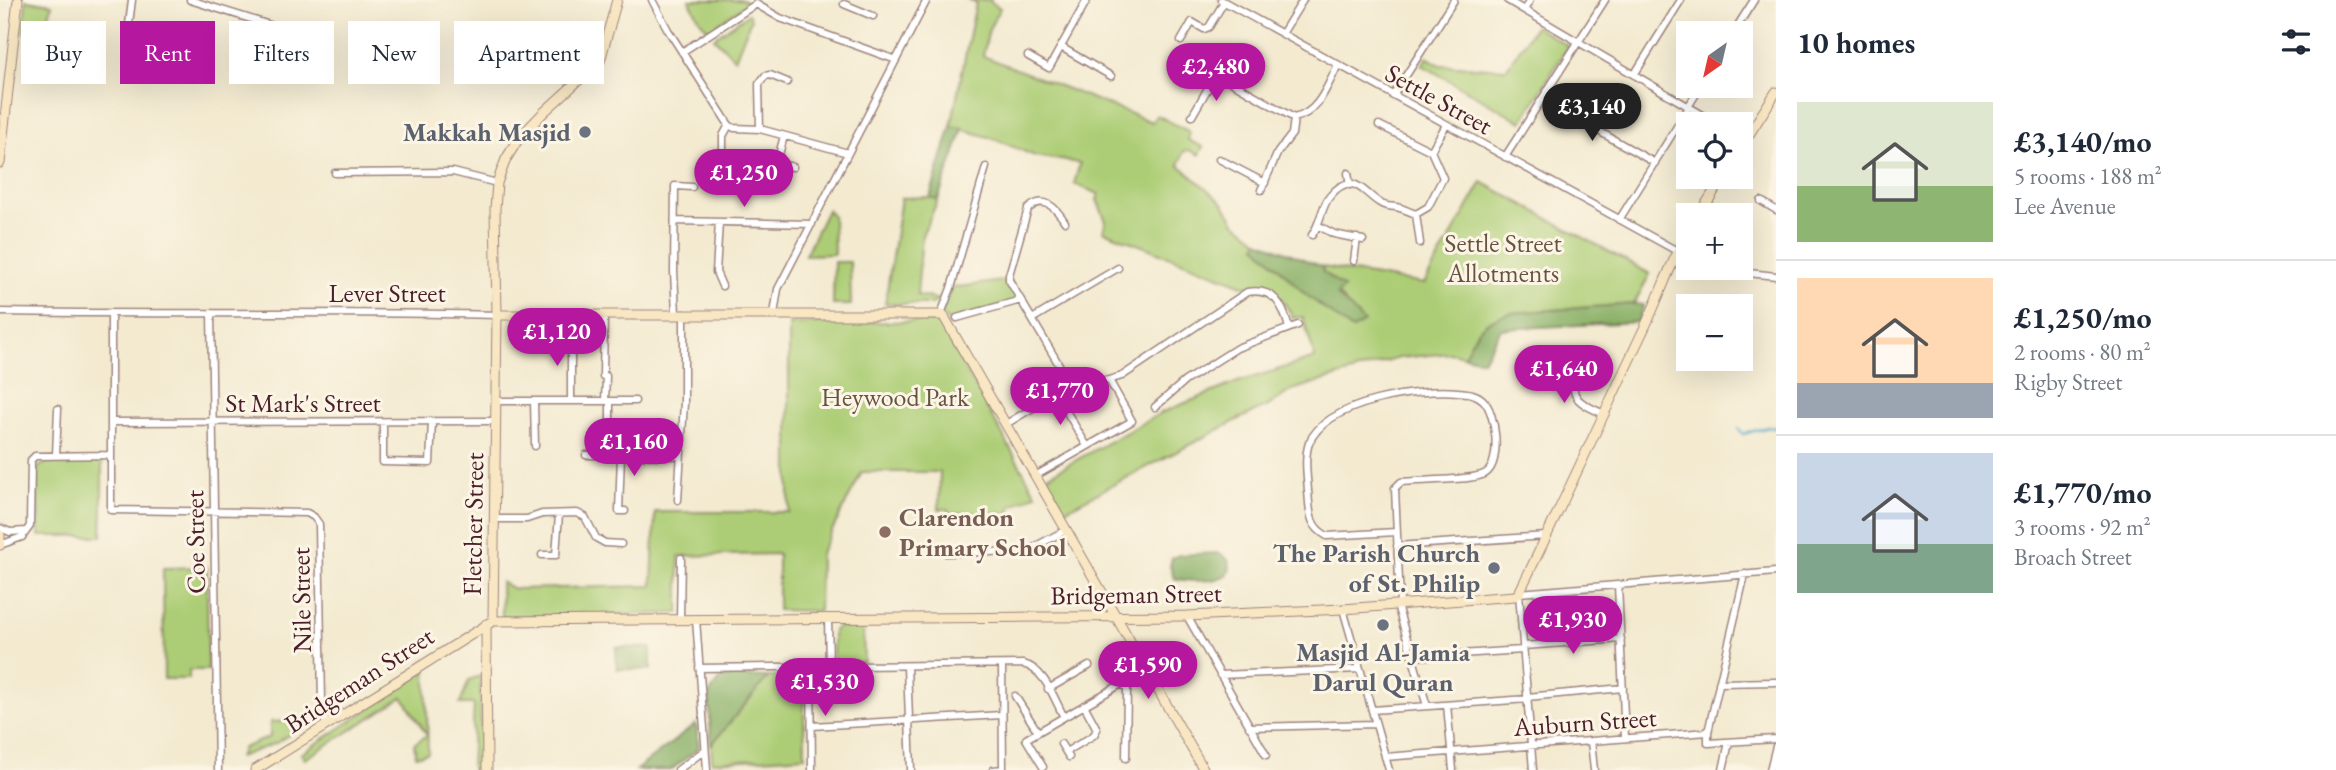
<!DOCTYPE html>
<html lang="en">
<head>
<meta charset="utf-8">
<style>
  :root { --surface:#fff; --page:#f2f2f3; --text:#1f2937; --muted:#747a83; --line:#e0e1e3; --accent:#b5179e }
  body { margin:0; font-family:"EB Garamond",serif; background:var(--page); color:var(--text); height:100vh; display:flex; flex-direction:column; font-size:26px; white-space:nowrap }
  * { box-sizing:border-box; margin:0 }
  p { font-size:23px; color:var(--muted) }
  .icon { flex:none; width:38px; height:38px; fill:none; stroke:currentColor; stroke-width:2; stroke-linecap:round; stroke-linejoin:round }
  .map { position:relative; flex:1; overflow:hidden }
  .details { display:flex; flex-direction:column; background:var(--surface); width:560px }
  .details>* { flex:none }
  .guide { position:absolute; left:21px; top:21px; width:665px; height:63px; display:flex; gap:14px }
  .needle { width:46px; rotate:214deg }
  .tools { position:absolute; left:1676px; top:21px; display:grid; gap:14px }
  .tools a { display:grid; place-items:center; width:77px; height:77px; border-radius:0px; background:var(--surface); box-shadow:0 7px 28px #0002; font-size:35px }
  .price { position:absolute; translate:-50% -60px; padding:0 16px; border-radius:24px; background:var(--accent); color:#fff; font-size:23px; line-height:46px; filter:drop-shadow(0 2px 4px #0008) }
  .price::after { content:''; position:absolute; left:50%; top:42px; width:21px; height:16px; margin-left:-10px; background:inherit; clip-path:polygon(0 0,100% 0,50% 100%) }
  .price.selected { background:#222; color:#fff }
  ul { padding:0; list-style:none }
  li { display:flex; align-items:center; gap:21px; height:175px; padding:0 21px }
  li+li { border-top:2px solid var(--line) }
  li span { display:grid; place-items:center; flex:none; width:196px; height:140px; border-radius:0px; color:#555 }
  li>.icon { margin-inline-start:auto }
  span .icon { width:84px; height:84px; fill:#fffc; stroke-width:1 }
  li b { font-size:30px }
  h2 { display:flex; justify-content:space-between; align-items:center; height:84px; padding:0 21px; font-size:30px }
  .tag { padding:0 24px; border-radius:0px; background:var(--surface); box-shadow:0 7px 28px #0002; font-size:24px; line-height:63px }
  .tag.selected { background:var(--accent); color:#fff }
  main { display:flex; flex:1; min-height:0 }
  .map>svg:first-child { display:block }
</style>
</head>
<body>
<main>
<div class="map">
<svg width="1776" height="770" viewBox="0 0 1776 770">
  <rect width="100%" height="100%" fill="#fcf5e5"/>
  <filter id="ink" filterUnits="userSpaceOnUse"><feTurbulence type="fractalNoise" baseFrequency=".0143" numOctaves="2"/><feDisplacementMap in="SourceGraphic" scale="14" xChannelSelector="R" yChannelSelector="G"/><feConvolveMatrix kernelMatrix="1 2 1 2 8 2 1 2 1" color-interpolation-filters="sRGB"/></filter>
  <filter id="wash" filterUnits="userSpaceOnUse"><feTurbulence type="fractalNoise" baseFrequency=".00686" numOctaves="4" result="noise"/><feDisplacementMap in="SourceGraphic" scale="28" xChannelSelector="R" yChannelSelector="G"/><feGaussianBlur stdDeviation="1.57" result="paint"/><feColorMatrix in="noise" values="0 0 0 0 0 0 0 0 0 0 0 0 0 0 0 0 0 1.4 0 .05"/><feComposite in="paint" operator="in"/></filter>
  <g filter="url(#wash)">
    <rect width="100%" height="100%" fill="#f3ead0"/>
    <path fill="#accd75" stroke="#7b7650" stroke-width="2" d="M 26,0 L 52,4 L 43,41 L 29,39 L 23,32 Z
      M 689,0 L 743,0 L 748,3 L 709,30 L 701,22 Z
      M 967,0 L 991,0 L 991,2 L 1000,8 L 989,29 L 983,56 L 1152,122 L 1157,115 L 1190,132 L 1188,140 L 1203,147 L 1199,155 L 1189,150 L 1184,151 L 1179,165 L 1223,203 L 1235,222 L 1259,241 L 1257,246 L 1363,322 L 1337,294 L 1344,288 L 1322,271 L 1323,267 L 1424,284 L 1482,182 L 1650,274 L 1634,304 L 1509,313 L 1477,331 L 1464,356 L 1451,353 L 1399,358 L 1292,390 L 1268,406 L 1241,418 L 1065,510 L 1046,477 L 1163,412 L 1238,382 L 1315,358 L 1303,317 L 1293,318 C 1283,298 1275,288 1251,288 L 1103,231 L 1106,221 L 1097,200 L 1099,194 L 1074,184 L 1080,163 L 1035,156 L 992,138 L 951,126 L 976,3 Z
      M 748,14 L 751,19 L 735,59 L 714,38 Z
      M 1535,26 L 1568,46 L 1522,122 L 1422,65 L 1427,57 L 1440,65 L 1506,69 Z
      M 930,197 L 938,200 L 922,235 L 917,295 L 939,300 L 932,304 L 885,304 L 901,198 Z
      M 827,210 L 833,217 L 834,254 L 805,255 Z
      M 834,262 L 850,262 L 851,305 L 833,305 Z
      M 1009,280 L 1020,300 L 947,321 L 941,314 L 951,288 Z
      M 938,321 L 1036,494 L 1010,507 L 1011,513 L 948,513 L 948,509 L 939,509 L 940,472 L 862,472 L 820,554 L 819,611 L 778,610 L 778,554 L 679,556 L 679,613 L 502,617 L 501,582 L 514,589 L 652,586 L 655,512 L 789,512 L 789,324 Z
      M 102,460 L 102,536 L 39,536 L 37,471 L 39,467 L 47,462 Z
      M 207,567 L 208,670 L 189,670 L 189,679 L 164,679 L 163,568 Z
      M 837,627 L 863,627 L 864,662 L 833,662 L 833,631 Z
      M 426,671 L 428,753 L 416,756 L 414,744 L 427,735 L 403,697 L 305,759 L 301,754 Z
      M 480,676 L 481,770 L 471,770 L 474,704 L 460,704 L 469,680 Z
      M 768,677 L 803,677 L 805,756 L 712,762 L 711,745 Z
      M 296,721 L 296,724 L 305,724 L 276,743 L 239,757 L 243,748 L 270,737 L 270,722 Z"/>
    <path fill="#89b066" stroke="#6a6848" stroke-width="2" d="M 951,126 L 963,128 C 956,153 946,175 938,200 L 930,197 Z
      M 1259,241 L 1323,267 L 1322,271 L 1344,288 L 1337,295 L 1364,322 L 1352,330 L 1304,293 L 1256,245 Z
      M 1634,304 L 1644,305 L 1638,322 L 1501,329 L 1483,360 L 1464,356 C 1477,330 1481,321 1510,313 Z
      M 1217,553 C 1227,556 1234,564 1227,575 C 1214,582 1188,582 1174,578 L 1170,566 L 1172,558 L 1179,555 Z
      M 616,647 L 651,648 L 651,670 L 617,669 Z
      M 723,676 L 768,677 L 711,745 L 709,694 Z
      M 696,724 L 699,748 L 671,770 L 636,770 Z"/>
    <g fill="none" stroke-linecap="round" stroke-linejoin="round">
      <path stroke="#51a8ce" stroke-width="2.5" d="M 1738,428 L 1743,434 L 1768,427 L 1776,428"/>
    </g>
  </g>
  <g filter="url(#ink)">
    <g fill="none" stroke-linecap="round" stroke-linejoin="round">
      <g stroke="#9e847e" stroke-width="9">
        <path id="street" d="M 190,0 L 292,32 L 297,53
          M 652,0 L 668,30 L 729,125 L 734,128 L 760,129 L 848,153
          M 1221,0 L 1677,251
          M 1507,0 L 1718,124
          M 844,4 L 873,16
          M 1524,10 L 1530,0
          M 128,32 L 132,0
          M 1733,33 L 1754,0
          M 1282,34 L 1303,0
          M 1181,41 L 1192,22 L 1204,29 L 1209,27 L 1224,2
          M 1061,47 L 1111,76
          M 682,52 L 756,4 L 780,18 L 896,60
          M 1028,56 L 1049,68 L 1087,0
          M 1207,68 L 1294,118 C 1319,113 1327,86 1338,65
          M 1634,75 L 1681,0
          M 1393,96 L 1454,0
          M 1542,99 L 1655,163
          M 1688,107 L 1701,86
          M 1192,116 L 1216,74
          M 1379,125 L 1431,151
          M 760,129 L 759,84 L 765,76 L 770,75 L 787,82
          M 1505,157 L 1605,0
          M 1219,159 L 1265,183
          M 763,160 L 793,167
          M 777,162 L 784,136
          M 335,173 L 453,172 L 497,183
          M 1348,173 L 1350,185
          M 723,174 L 723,136 L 729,125
          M 1261,190 L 1278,152 L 1292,134 L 1294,118
          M 1761,201 L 1776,210
          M 1416,214 L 1420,243
          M 1619,220 L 1689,107
          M 675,221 L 812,224
          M 719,222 L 716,272 L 722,286
          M 1065,222 C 1056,208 1044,194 1028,209 L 1009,275 L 1009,280 L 1071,385
          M 1319,226 L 1334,234 L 1363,240
          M 1312,235 C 1321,223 1321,207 1330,196 C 1353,169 1363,193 1380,203 C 1385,207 1390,206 1396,207 C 1403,208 1409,212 1416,214 L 1428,207 L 1443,178 L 1431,151 L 1446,125
          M 1354,261 L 1357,238
          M 1723,268 L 1740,272 L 1776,276
          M 0,312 C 166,315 331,311 497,315
          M 211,313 L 218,770
          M 111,314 L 111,510 L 307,513 L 314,517 L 319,524 L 322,704 L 326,726
          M 676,314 L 674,271 L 675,186 L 692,187
          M 774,314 L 778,289 L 927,0
          M 941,314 L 951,288 L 986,167
          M 604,315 L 603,376 L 606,376 L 605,401
          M 957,318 L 1021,300
          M 1032,319 L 1118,268
          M 571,334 L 571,401
          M 1571,363 C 1574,398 1570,399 1604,414
          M 1524,366 L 1584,362
          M 1056,394 L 1087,446
          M 495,401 L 635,401
          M 534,401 L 535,446
          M 1155,407 L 1185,381 L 1237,348 L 1298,325
          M 111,422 L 495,421
          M 383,422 L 383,462 L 430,463 L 432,422
          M 1006,424 L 1078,381 L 1109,380 L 1122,376 L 1247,292 C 1274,287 1283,305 1289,328
          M 56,455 L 58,409
          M 586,455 L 679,456
          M 610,455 L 610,401
          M 621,455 L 619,511 L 625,511
          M 1035,476 L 1132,421 L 1109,380
          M 678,500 L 684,403 L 684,314
          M 494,519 L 527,519 L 542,514 L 577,513 L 585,517 L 596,538 L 605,543 L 621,544
          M 0,528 L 10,532 L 26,531
          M 1396,532 L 1327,536 C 1308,526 1310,511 1308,491 C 1307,475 1304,458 1309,443 C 1327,401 1419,388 1458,392 C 1467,393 1476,393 1483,400 C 1496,412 1502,462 1486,473 C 1475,481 1418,480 1401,482 L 1395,488 L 1400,604
          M 0,545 L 22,537 L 30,526 L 31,460 L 35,456 L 111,455
          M 1397,546 L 1547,536
          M 946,553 L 1027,551 L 1066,530
          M 542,555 L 556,555 L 559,514
          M 1618,585 L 1625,738
          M 1397,605 L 1427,706
          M 1343,609 L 1389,770
          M 1187,616 L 1266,755
          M 828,618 L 829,667
          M 680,619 L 681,558
          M 696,619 L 707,770
          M 1523,646 L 1621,639
          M 1413,657 L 1523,650
          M 811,667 L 812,770
          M 907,667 L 911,770
          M 699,668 L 1023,664 C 1045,669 1054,699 1064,717 L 1123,683 L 1127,689 L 1126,758
          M 1220,675 L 1360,669
          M 1719,683 L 1776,682
          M 1048,689 L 1089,666
          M 1015,696 L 1038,732
          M 1527,697 L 1623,688
          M 1447,705 L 1453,770
          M 1372,710 L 1528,699
          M 812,726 L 1002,715
          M 1249,727 L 1376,724
          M 1708,732 L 1745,574
          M 1591,741 L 1594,770
          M 1061,744 L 1069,757
          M 1066,752 L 1094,735 L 1097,729 L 1084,705
          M 1385,757 L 1708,732 L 1708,743 L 1776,739
          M 1043,767 L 1026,739 L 1064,717
          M 678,770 L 705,750
          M 993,770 L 1003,769 L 1002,665
          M 1533,770 L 1519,593 L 1776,572
          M 1723,770 L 1729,742
          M 1770,770 L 1776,746"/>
      </g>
      <g stroke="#9e847e" stroke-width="11">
        <path id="secondary" d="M 1741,147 L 1776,92
          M 0,163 L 18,0
          M 1699,215 L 1723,177
          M 497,315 L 943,315 L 1204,770
          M 0,535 L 0,545
          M 493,621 L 497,315 L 495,209 L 497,183 L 506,159 L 519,138 L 544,112 L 600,61 L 617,0
          M 486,624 L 487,770
          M 255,770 L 493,621 L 1187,616 L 1343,609 L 1515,596 L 1519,593 C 1561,507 1601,420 1642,333 C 1659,299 1669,264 1689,231"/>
      </g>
      <use href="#street" stroke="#fff" stroke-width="6"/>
      <use href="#secondary" stroke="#f9e7c3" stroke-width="9"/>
    </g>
  </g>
  <g fill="#6b7280" stroke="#fcf5e5" stroke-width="2.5">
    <circle cx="585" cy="132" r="7"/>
    <circle cx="1494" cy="568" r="7"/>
    <circle cx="1383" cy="625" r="7"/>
  </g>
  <circle fill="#8d6e63" stroke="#fcf5e5" stroke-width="2.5" cx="885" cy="532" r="7"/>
  <g text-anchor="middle" stroke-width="6" stroke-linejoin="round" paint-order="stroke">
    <g font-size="26" fill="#4a1f2b" stroke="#fcf5e5">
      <text transform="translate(1439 99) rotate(29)" y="9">Settle Street</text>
      <text x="387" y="302">Lever Street</text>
      <text x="303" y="412">St Mark's Street</text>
      <text transform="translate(473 524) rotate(-89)" y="9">Fletcher Street</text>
      <text transform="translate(195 542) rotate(-91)" y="9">Coe Street</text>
      <text transform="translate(1136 594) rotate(-1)" y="9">Bridgeman Street</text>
      <text transform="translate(301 600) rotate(-91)" y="9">Nile Street</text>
      <text transform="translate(359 680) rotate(-33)" y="9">Bridgeman Street</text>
      <text transform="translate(1585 722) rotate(-4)" y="9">Auburn Street</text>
    </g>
    <g font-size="26" font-weight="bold" fill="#5b616d" stroke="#fcf5e5" text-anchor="end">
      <text x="571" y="141">Makkah Masjid</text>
      <text x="1480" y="562">The Parish Church<tspan x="1480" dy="30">of St. Philip</tspan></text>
      <text x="1383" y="661" text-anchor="middle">Masjid Al-Jamia<tspan x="1383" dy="30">Darul Quran</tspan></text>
    </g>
    <g font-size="26" fill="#675341" stroke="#fcf5e5">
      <text x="1503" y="252">Settle Street<tspan x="1503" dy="30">Allotments</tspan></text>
      <text x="895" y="406">Heywood Park</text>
    </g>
    <g font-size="26" font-weight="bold" fill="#785e54" stroke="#fcf5e5" text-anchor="start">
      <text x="899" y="526">Clarendon<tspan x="899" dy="30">Primary School</tspan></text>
    </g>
  </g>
</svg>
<div class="tools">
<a><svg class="needle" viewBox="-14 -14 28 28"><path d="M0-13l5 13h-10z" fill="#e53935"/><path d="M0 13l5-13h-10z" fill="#747a83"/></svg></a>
<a><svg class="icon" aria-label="locate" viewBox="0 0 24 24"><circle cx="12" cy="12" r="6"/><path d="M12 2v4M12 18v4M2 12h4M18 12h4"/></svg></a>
<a>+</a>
<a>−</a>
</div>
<b class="price" style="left:1216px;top:103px">£2,480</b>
<b class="price selected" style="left:1592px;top:143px">£3,140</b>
<b class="price" style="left:744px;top:209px">£1,250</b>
<b class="price" style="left:557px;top:368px">£1,120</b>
<b class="price" style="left:1564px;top:405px">£1,640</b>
<b class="price" style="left:1060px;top:427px">£1,770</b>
<b class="price" style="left:634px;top:478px">£1,160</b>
<b class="price" style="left:1573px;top:656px">£1,930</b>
<b class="price" style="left:1148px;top:701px">£1,590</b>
<b class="price" style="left:825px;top:718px">£1,530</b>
<div class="guide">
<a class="tag">Buy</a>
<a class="tag selected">Rent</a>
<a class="tag">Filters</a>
<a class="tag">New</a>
<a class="tag">Apartment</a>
</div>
</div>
<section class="details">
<h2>10 homes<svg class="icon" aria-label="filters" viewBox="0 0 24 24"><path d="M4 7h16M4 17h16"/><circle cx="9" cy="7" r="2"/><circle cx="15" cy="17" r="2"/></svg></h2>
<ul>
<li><span style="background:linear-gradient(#dfe7d0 60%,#8fb573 0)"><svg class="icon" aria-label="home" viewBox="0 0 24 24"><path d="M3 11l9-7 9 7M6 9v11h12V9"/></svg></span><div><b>£3,140/mo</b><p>5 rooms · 188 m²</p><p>Lee Avenue</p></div></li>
<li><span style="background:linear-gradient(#ffd9b3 75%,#9aa5b1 0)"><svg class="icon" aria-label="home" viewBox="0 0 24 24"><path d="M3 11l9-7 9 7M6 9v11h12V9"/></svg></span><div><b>£1,250/mo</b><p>2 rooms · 80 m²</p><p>Rigby Street</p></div></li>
<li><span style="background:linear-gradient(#c9d6e8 65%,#7fa58c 0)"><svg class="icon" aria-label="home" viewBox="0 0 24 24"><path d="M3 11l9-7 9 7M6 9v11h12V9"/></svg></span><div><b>£1,770/mo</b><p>3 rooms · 92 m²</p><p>Broach Street</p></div></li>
</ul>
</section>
</main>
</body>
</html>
